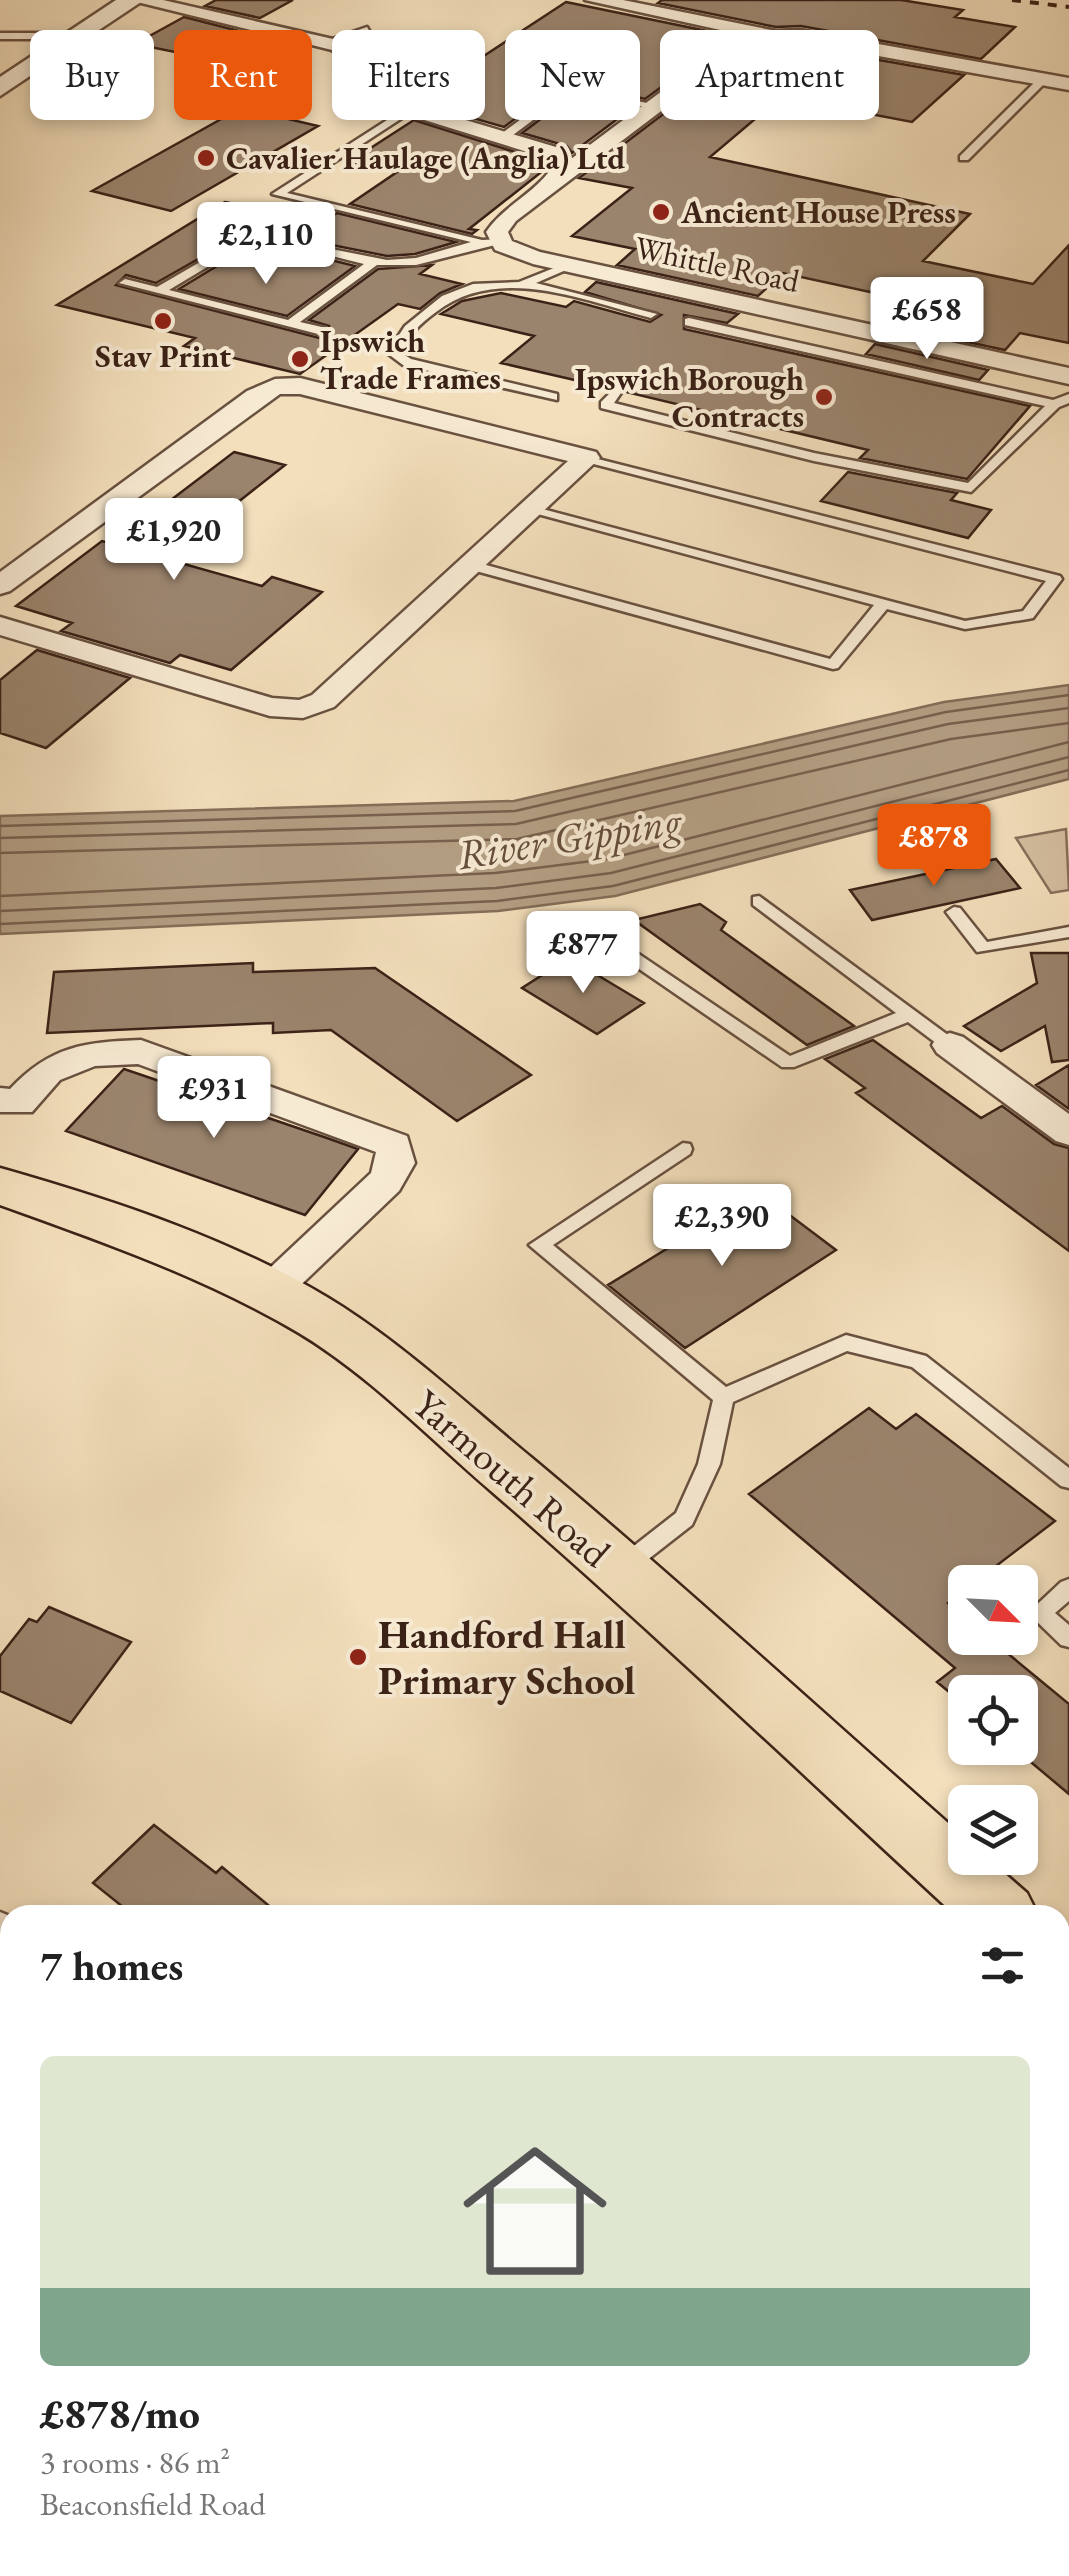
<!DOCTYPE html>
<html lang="en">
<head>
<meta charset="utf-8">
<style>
  :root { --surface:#fff; --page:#f6f6f6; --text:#222; --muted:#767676; --accent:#ea580c }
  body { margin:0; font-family:"EB Garamond",serif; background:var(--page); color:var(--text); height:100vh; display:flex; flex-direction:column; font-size:38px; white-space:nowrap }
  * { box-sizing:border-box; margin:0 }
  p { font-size:32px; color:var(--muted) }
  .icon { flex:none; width:55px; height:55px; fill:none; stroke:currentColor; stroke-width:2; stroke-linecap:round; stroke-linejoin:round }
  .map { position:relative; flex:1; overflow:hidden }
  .side { position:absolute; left:0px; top:1905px; width:1070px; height:672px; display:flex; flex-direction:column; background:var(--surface); border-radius:30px 30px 0 0; box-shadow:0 5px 15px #0003 }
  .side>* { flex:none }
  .hud { position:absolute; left:30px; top:30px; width:1010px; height:90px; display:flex; gap:20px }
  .needle { width:65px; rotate:114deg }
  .fabs { position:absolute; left:948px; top:1565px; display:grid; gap:20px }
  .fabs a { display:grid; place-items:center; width:90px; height:90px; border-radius:15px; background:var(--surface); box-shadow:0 5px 15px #0003; font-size:50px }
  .price { position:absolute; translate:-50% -85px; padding:0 22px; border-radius:10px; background:#fff; color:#222; font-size:32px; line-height:65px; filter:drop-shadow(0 2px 5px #0008) }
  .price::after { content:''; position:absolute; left:50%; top:60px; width:30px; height:22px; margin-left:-15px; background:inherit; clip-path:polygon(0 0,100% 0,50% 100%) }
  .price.current { background:var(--accent); color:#fff }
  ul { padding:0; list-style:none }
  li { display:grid; align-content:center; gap:20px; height:530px; padding:0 40px }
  li span { display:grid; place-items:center; height:310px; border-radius:15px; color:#555 }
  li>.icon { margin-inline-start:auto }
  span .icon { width:180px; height:180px; fill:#fffc; stroke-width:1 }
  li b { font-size:42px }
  h2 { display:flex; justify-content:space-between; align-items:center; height:120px; padding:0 40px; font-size:42px }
  .tag { padding:0 35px; border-radius:15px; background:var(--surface); box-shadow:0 5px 15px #0003; font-size:35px; line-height:90px }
  .tag.current { background:var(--accent); color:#fff }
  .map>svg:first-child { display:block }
</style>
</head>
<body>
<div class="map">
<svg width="1069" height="2576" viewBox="0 0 1069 2576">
  <rect width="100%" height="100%" fill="#f3dfbc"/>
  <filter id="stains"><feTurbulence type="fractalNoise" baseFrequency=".002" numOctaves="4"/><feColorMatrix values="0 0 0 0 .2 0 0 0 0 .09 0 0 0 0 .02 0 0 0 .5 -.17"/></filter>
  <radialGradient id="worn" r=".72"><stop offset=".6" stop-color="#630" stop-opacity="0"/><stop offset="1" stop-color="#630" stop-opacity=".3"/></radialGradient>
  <path fill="#d4bfa0" stroke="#88705c" stroke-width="2.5" d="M 1066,829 L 1069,890 L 1051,893 L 1016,838 Z"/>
  <path fill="#b49f84" stroke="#846d58" stroke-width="2.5" d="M 1069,685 L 1069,779 L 615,896 L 498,911 L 0,934 L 0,816 L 514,801 L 944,702 Z"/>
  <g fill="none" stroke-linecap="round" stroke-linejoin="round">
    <path stroke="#78604e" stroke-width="2.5" d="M 0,826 L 515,811 L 946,712 L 1069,695
      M 0,838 L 516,824 L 948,724 L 1069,708
      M 0,853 L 517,839 L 951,739 L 1069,723
      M 0,896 L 495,873 L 608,859 L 1069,742
      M 0,911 L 496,888 L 611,873 L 1069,757
      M 0,924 L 497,901 L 613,886 L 1069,770"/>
  </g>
  <path fill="#9b846d" stroke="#3b2217" stroke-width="2.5" d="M 216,0 L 293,0 L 260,18 L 205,6 Z
    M 662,0 L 901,0 L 963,10 L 955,17 L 1015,27 L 981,59 L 801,26 L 776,27 L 658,3 Z
    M 566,2 L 731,36 L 645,99 L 530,70 L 524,77 L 526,82 L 551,92 L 504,127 L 434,107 L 464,86 L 385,71 L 362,51 L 459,47 L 464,69 Z
    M 184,17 L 239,31 L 195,56 L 135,44 Z
    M 800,46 L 964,75 L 912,122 L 781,97 L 710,157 L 970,214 L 923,261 L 1033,284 L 1069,245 L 1069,343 L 1020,333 L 1005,350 L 893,326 L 916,302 L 783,273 L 758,296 L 617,265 L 635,249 L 572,236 L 632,188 L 579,178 L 745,52 L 760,47 Z
    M 570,97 L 632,108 L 572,153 L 567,146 L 522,133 Z
    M 241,108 L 318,126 L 171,211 L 92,191 Z
    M 414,120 L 547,162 L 549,166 L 469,229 L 477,230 L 472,234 L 350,204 L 397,172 L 349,162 Z
    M 225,202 L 322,223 L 337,213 L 456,242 L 415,254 L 387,256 L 251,229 L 156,283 L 126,275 L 116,285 L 323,339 L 329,336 L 329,326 L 309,320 L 378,269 L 432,265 L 420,274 L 462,284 L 440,293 L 420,309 L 398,304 L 300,374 L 184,346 L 195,338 L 57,305 Z
    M 253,244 L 283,248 L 355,266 L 287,316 L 179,289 Z
    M 596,282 L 738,314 L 727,323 L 684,315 L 684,329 L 1030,406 L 967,479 L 860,458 L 868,450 L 626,392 L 619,383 L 609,388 L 501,363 L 534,336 L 441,314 L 462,301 L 501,293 L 566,307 L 574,301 L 650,322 L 661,315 L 585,292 Z
    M 875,344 L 988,370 L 979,380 L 866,354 Z
    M 234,452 L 285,465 L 166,559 L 262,586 L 272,577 L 322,592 L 231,670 L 180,655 L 170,663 L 61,631 L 72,623 L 16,606 L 102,541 L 113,544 Z
    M 848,472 L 957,493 L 951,500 L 991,510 L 968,538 L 821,501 Z
    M 37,650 L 130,678 L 46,748 L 0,733 L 0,680 Z
    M 996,859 L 1020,888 L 872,920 L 850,890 Z
    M 700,904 L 726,922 L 721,930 L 854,1026 L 807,1045 L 634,920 Z
    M 1031,953 L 1069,953 L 1069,1060 L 1052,1062 L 1045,1026 L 1001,1051 L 964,1026 L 1037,983 Z
    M 569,958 L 644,1003 L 597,1034 L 522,988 Z
    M 253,963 L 253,972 L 375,968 L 531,1075 L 457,1121 L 331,1030 L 273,1033 L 273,1023 L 47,1033 L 54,972 Z
    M 873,1040 L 981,1118 L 1002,1106 L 1054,1144 L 1069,1148 L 1069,1251 L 856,1093 L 865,1088 L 825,1059 Z
    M 1069,1065 L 1069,1109 L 1036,1085 Z
    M 124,1069 L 327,1138 L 358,1149 L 305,1215 L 66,1131 Z
    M 759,1192 L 836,1250 L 685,1348 L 608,1285 Z
    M 869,1408 L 896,1429 L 916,1414 L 1055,1521 L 975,1582 L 965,1582 L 965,1590 L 948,1603 L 965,1617 L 965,1638 L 989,1638 L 1069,1704 L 1069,1794 L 1014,1748 L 1020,1748 L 1020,1692 L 965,1692 L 965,1705 L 937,1682 L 955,1668 L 749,1494 Z
    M 49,1607 L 131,1642 L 71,1723 L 0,1691 L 0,1656 L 29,1619 L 37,1622 Z
    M 154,1825 L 216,1873 L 222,1867 L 280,1915 L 133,1915 L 93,1883 Z"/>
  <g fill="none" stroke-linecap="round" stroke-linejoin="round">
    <g stroke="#695140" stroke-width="5">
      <path id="service" d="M 367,27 L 370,32 L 328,45 L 323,42 Z
        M 0,33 L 82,33 L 87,36 L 82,39 L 0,39 Z
        M 531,74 L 552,83 L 661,106 L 656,109 L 569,93 L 509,138 L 501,138 L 501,134 L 559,91 L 527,79 Z
        M 1039,78 L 1048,80 L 968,160 L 960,160 L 960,156 Z
        M 412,104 L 416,109 L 287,193 L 482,240 L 503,239 L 503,243 L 416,265 L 377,265 L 300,322 L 326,328 L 326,334 L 322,335 L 119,283 L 125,279 L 157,287 L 250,233 L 387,260 L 416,258 L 471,242 L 272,194 ZM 252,240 L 284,244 L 364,264 L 288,320 L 169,290 Z
        M 569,262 L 573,263 L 573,267 L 536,283 L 657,314 L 651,318 C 582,300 499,264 436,312 C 421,323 408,335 400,352 L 411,359 L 557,394 L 557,400 L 403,365 L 387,353 L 405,326 L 442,296 L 473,284 L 519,282 Z
        M 689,318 L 1053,400 L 1069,394 L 1069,403 L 1059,407 L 971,492 L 814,461 L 601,408 L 601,402 L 617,386 L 623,390 L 614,403 L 814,453 L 968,483 L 1045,406 L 685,325 L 685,319 Z
        M 582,455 L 1060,576 L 1062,579 L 1033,618 L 1028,619 L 965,629 L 887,609 L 838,668 L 833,669 L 465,568 L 465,562 L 475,562 L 830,659 L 874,605 L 523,510 L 535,507 L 965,621 L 1023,611 L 1046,581 L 582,461 Z
        M 759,896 L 956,1041 L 959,1045 L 956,1049 L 944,1049 L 908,1022 L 794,1067 L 782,1067 L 594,938 L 603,933 L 609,934 L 790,1056 L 896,1013 L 753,905 L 753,897 Z
        M 954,907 L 960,908 L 987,942 L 1069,927 L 1069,937 L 977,952 L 946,912 Z
        M 683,1143 L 690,1144 L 692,1149 L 690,1154 L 553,1245 L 726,1387 L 846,1335 L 926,1356 L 1069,1468 L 1069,1488 L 1061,1486 L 912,1367 L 847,1351 L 733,1402 L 720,1464 L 692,1525 L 628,1575 L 620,1578 L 612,1575 L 609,1569 L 612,1563 L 676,1513 L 698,1464 L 713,1400 L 529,1245 Z
        M 1069,1579 L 1069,1601 L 1055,1613 L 1069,1625 L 1069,1647 L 1061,1645 L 1028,1613 L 1061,1582 Z
        M 0,1912 L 10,1916 L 10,1942 L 0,1938 Z"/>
    </g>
    <g stroke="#695140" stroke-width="5">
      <path id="minor" d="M 129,0 L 163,0 L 346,42 L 405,94 L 432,110 L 566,150 L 571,159 L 729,41 L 743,35 L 585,0 L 623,0 L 776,31 L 800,30 L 1069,78 L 1069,90 L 800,42 L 759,43 L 743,49 L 516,221 L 508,232 L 512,241 L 540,252 L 1069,368 L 1069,384 L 533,264 L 495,250 L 486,232 C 504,205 536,193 553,166 L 550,159 L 418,118 L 391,102 L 332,50 Z
        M 300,378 L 596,452 L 600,458 L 334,707 L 303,718 L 270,716 L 0,635 L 0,617 L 272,698 L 299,700 L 312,695 L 568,461 L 300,394 L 280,394 L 10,591 L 0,594 L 0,572 L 247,391 L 275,379 Z
        M 950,1033 L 963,1037 L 1069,1114 L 1069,1145 L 1056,1141 L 937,1053 L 932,1045 L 937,1037 Z
        M 141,1040 L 407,1136 L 415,1163 L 399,1191 L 284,1301 L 270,1305 L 256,1301 L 250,1291 L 256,1281 L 371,1173 L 376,1152 L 138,1064 L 95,1066 L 60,1080 L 32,1112 L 0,1112 L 0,1088 L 10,1089 C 50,1046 85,1042 141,1040 Z
        M 673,2568 L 737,2568 L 741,2576 L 676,2576 Z"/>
    </g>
    <g stroke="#695140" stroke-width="5">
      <path id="tertiary" d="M 116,0 L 144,0 L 0,96 L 0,77 Z"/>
    </g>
    <g stroke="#3b2217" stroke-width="5">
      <path id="primary" d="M 0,1168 C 116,1201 241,1242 343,1307 C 411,1351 470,1407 532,1458 C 679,1581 821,1711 965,1838 L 965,1858 L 987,1858 L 1027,1893 L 1038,1915 L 955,1915 C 801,1773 649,1628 491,1491 C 429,1438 369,1375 299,1333 C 204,1277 103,1242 0,1205 Z
        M 1060,1935 L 1069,1938 L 1069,2007 L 1060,2004 Z"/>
    </g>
    <use href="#service" fill="#f7ead3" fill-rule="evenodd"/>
    <use href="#minor" fill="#f7ead3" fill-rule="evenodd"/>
    <use href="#tertiary" fill="#f7ead3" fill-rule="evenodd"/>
    <use href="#primary" fill="#f3dfbc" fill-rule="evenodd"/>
    <path stroke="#3b2217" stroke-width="4" stroke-dasharray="9 9" stroke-linecap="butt" d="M 1012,0 L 1069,7"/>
  </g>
  <g fill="#8f2418" stroke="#f7ead3" stroke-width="4">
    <circle cx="206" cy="158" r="10"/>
    <circle cx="661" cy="212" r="10"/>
    <circle cx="163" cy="321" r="10"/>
    <circle cx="300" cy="359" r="10"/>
    <circle cx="824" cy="397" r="10"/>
    <circle cx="358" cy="1657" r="10"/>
  </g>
  <g text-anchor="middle" stroke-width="8" stroke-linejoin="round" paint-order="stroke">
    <g font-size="32" font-weight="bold" fill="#3b2217" stroke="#f7ead3" text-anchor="start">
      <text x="226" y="169">Cavalier Haulage (Anglia) Ltd</text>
      <text x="681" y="223">Ancient House Press</text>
      <text x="320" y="352">Ipswich<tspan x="320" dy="37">Trade Frames</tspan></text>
      <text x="163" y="367" text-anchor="middle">Stav Print</text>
      <text x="804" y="390" text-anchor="end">Ipswich Borough<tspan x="804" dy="37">Contracts</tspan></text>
    </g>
    <g font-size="32" fill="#3b2217" stroke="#f7ead3">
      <text transform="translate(717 264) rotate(12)" y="11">Whittle Road</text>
    </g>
    <g font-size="40" fill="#3b2217" stroke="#f7ead3">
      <text transform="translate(512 1478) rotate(41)" y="14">Yarmouth Road</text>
    </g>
    <g font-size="40" font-weight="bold" fill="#3b2217" stroke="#f7ead3" text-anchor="start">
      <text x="378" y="1648">Handford Hall<tspan x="378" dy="46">Primary School</tspan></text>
    </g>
    <g font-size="42" font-style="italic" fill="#654e3d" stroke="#f7ead3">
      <text transform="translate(569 837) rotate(-9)" y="15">River Gipping</text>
    </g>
  </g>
  <rect width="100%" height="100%" filter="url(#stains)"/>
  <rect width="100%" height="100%" fill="url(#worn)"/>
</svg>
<div class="fabs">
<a><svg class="needle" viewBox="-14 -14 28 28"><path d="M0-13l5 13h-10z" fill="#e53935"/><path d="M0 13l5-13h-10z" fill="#767676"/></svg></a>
<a><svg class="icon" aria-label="locate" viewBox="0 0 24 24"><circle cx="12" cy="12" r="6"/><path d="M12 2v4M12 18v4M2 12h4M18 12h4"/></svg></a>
<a><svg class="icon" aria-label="layers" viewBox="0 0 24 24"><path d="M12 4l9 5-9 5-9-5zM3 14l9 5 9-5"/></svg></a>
</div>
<b class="price" style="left:266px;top:287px">£2,110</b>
<b class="price" style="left:927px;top:362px">£658</b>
<b class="price" style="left:174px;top:583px">£1,920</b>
<b class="price current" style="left:934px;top:889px">£878</b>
<b class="price" style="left:583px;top:996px">£877</b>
<b class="price" style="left:214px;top:1141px">£931</b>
<b class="price" style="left:722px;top:1269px">£2,390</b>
<div class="hud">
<a class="tag">Buy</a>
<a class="tag current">Rent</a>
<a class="tag">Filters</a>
<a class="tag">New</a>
<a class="tag">Apartment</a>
</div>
<section class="side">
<h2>7 homes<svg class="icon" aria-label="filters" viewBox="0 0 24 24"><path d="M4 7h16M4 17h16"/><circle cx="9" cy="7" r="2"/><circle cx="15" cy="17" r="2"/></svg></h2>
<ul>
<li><span style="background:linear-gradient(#dfe7d0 75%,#7fa58c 0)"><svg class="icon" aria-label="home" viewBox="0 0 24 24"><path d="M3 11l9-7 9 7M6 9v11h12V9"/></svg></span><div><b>£878/mo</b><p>3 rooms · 86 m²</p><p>Beaconsfield Road</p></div></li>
</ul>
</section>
</div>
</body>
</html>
